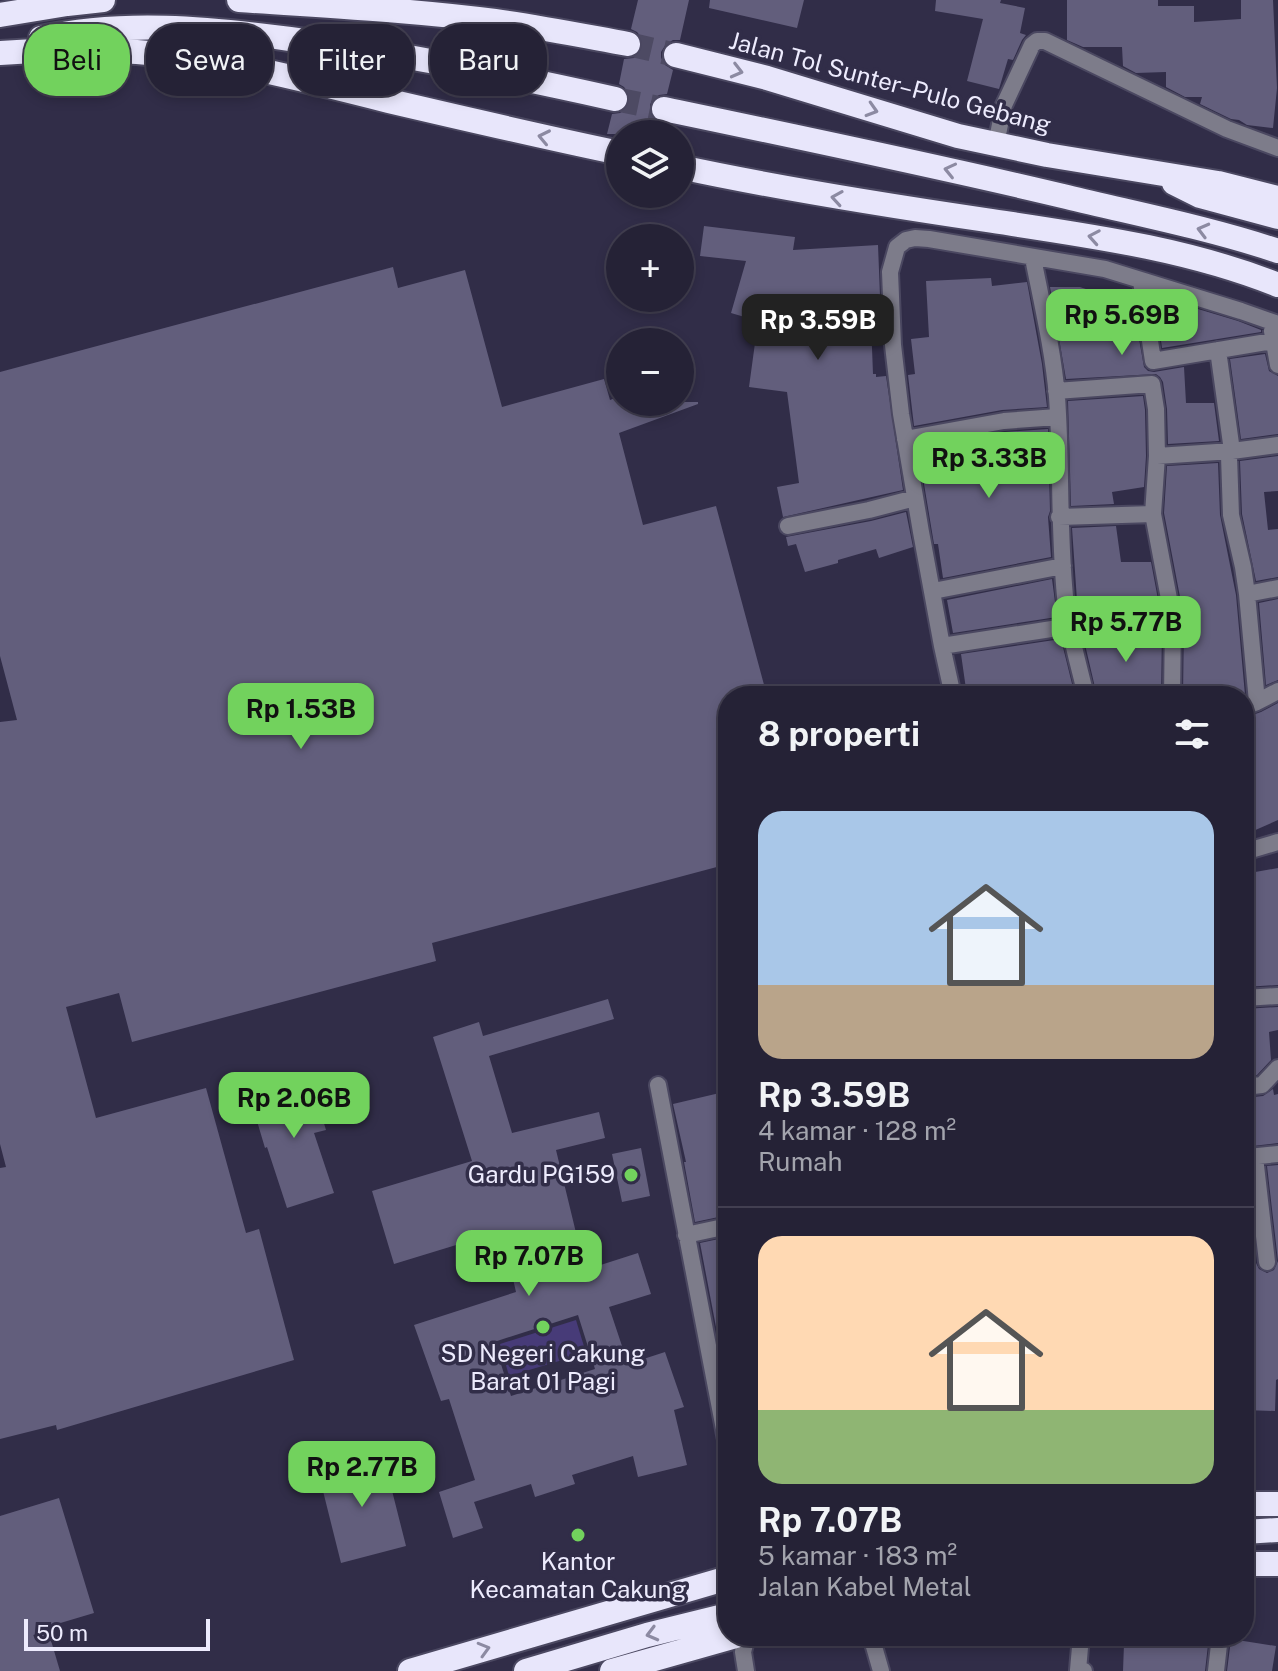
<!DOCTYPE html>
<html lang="id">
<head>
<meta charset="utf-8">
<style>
  :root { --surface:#252236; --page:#2d2a3e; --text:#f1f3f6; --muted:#a3a4ad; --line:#423f51; --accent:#72d25d }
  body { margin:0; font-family:"Public Sans",sans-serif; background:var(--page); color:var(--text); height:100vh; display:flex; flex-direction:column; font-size:30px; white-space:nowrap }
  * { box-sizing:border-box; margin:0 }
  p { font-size:26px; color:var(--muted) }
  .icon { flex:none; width:44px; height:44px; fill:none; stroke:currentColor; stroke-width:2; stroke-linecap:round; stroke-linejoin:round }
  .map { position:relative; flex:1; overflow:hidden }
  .details { position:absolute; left:718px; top:686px; width:536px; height:960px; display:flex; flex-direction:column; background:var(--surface); border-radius:32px; box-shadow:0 4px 12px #0003,0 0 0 2px var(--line) }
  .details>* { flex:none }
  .top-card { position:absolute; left:24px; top:24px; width:574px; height:72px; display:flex; gap:16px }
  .fabs { position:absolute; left:606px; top:120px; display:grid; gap:16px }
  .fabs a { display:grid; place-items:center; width:88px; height:88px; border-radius:50%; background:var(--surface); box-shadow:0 4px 12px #0003,0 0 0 2px var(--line); font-size:40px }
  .scale { position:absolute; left:24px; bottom:20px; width:186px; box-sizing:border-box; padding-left:8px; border:4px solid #edebfd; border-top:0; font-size:22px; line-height:28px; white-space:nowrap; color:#edebfd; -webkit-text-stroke:6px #312d48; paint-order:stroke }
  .price { position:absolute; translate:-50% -68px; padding:0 18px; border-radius:16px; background:var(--accent); color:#111; font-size:26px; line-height:52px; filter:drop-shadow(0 2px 4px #0008) }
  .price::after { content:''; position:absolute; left:50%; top:48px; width:24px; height:18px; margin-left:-12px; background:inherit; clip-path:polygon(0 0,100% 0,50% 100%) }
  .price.selected { background:#222; color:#fff }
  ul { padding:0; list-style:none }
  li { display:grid; align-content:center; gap:16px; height:424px; padding:0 40px }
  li+li { border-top:2px solid var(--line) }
  li span { display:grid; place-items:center; height:248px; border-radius:24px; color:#555 }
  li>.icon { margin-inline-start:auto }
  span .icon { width:144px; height:144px; fill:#fffc; stroke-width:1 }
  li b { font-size:34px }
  h2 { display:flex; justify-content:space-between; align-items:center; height:96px; padding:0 40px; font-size:34px }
  .chip { padding:0 28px; border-radius:32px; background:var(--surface); box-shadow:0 4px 12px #0003,0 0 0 2px var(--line); font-size:28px; line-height:72px }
  .chip.selected { background:var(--accent); color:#111 }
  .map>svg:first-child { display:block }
</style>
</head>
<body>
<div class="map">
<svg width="1278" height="1671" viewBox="0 0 1278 1671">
  <rect width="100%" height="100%" fill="#312d48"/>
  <path fill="#473b78" d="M 576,1320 L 586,1353 L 509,1376 L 500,1344 Z"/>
  <path fill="#625e7c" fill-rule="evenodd" d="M 638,0 L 689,0 L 680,40 L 673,40 L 666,44 L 661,52 L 661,58 L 665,65 L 673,70 L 667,94 L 659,95 L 652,100 L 650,105 L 650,114 L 655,121 L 660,123 L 658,134 L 607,134 L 612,114 L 620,113 L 625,110 L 629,103 L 629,94 L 624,87 L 619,84 L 624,59 L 634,58 L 639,54 L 643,47 L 642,38 L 637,32 L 631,29 Z
    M 710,0 L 804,0 L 797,28 L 709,8 Z
    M 936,0 L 1001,0 L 1000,3 L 1025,8 L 1020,33 L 1026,35 L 1022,40 L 1013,60 L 1008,59 L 999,89 L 967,81 L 983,19 L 935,11 Z
    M 1067,0 L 1158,0 L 1158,6 L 1194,6 L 1194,22 L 1241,19 L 1241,0 L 1273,0 L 1277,88 L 1273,128 L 1247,125 L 1239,120 L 1231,119 L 1200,104 L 1202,97 L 1185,97 L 1166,87 L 1166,72 L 1136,73 L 1123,66 L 1122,47 L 1083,47 L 1067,40 Z
    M 704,226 L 795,237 L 793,250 L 878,245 L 880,296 L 870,296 L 873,374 L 876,374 L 876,377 L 886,376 L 903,490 L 783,517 L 777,487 L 799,483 L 787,392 L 749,387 L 758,321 L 731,313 L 746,261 L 700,256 Z
    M 393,267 L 398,288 L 465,270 L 502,407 L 604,379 L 610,400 L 620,396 L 620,402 L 698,402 L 698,404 L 619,433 L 643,525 L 716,506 L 767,696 L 728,696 L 728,864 L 432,943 L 436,961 L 132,1042 L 119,993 L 66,1007 L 96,1118 L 206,1088 L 246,1233 L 259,1229 L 294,1360 L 57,1430 L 56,1425 L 0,1439 L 0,1168 L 6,1167 L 0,1144 L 0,722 L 17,720 L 0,656 L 0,372 Z
    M 991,278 L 992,286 L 1027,282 L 1042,364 L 1047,407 L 1002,410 L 914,426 L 908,375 L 915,374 L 911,339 L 929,337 L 926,281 Z
    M 1050,287 L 1080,287 L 1133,305 L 1144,367 L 1148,371 L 1154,372 L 1184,367 L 1186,403 L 1214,403 L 1219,441 L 1168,444 L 1167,409 L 1163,382 L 1160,377 L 1156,374 L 1066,379 Z
    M 1178,303 L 1238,321 L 1261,330 L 1261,332 L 1162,348 L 1156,305 Z
    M 1265,354 L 1269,371 L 1278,376 L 1278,434 L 1241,439 L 1230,359 Z
    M 1143,396 L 1145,410 L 1146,456 L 1144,487 L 1112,492 L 1114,504 L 1071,506 L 1068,401 Z
    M 1048,429 L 1050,511 L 1048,517 L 1051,557 L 943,578 L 938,544 L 934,544 L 918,448 L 1005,432 Z
    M 1278,456 L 1278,491 L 1264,492 L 1268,530 L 1278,529 L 1278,577 L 1256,581 L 1242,514 L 1240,461 Z
    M 1218,463 L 1220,515 L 1236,595 L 1245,695 L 1183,696 L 1184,618 L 1164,513 L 1167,466 Z
    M 906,512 L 913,547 L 879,558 L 876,549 L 838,560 L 838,563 L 805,572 L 796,544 L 788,546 L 786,537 L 871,521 Z
    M 1116,526 L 1121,562 L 1151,562 L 1160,610 L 1078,615 L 1072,528 Z
    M 1052,579 L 1057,617 L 953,633 L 947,600 Z
    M 1278,599 L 1278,680 L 1266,685 L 1259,603 Z
    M 1162,632 L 1161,696 L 1097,696 L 1083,636 Z
    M 1061,639 L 1075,696 L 967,696 L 961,654 Z
    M 1278,703 L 1278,820 L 1244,835 L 1244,718 L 1261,712 Z
    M 1278,868 L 1278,985 L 1244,987 L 1244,874 Z
    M 608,999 L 614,1019 L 489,1056 L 512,1133 L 599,1112 L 605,1138 L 556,1150 L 585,1270 L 638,1253 L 651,1294 L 609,1307 L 628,1364 L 665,1352 L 684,1407 L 674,1410 L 687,1465 L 638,1477 L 633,1456 L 572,1475 L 575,1484 L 535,1497 L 531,1484 L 474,1502 L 483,1528 L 453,1538 L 439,1492 L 475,1480 L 449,1399 L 441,1401 L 414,1325 L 516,1292 L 502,1231 L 394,1264 L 372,1191 L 472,1161 L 433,1037 L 479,1022 L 483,1036 ZM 578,1315 L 595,1369 L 511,1396 L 494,1342 Z
    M 1278,1007 L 1278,1030 L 1269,1032 L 1271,1060 L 1257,1075 L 1244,1076 L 1244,1009 Z
    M 310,1077 L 326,1130 L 314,1133 L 334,1193 L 287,1208 L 267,1147 L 265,1148 L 249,1094 Z
    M 1273,1089 L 1274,1095 L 1278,1094 L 1278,1143 L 1244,1147 L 1244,1098 L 1263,1096 Z
    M 728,1091 L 728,1215 L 695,1222 L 684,1162 L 686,1162 L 673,1104 Z
    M 641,1148 L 650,1196 L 622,1202 L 612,1154 Z
    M 1278,1165 L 1278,1379 L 1276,1380 L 1275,1411 L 1244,1410 L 1244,1167 L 1256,1263 L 1259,1269 L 1267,1273 L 1274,1270 L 1278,1261 L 1267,1166 Z
    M 728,1237 L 728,1368 L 724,1369 L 700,1243 Z
    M 383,1455 L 406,1546 L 341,1563 L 318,1471 Z
    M 59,1498 L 94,1613 L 47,1627 L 60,1671 L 0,1671 L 0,1516 Z
    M 1231,1639 L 1276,1646 L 1272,1671 L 1227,1671 Z
    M 1171,1640 L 1208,1645 L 1205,1671 L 1123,1671 L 1124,1644 L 1170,1646 Z"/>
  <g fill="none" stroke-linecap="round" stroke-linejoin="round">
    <path stroke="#4d4a63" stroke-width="24" stroke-dasharray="24 12" stroke-linecap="butt" d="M 628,44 L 676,55
      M 615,99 L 664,109"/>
    <g stroke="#4b4861" stroke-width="20">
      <path id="street" d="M 996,144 L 1004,105 L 1032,45 L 1037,41 L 1045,41 L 1227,129 L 1278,148
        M 1033,258 C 1042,304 1053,350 1057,397 C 1062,467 1058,536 1066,606 C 1070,636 1079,666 1086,696
        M 1141,281 L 1153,361 L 1273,341
        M 1272,331 L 1278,365
        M 1218,350 L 1232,451 L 1229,456 L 1231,515 L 1243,567 L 1247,594 L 1257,702
        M 1056,391 L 1152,384 L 1156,409 L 1157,456 L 1153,514 L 1173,620 L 1172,696
        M 905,439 L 1004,421 L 1057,417
        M 1157,456 L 1232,451 L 1278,445
        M 1059,517 L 1153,514
        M 788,526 L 869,510 L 915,498
        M 933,591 L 1063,566
        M 1247,594 L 1278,588
        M 942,646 L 1071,626 L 1173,620
        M 953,696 L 942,646 L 921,532 L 901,414 L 893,345 L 890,272 L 897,247 L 906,240 L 915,238 L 929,239 L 1105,269 L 1241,311 L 1278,324
        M 1244,707 L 1257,702 L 1278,691
        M 1244,852 L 1278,842
        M 1244,998 L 1278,996
        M 658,1085 L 728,1450
        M 1244,1087 L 1262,1085 L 1278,1068
        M 1248,1157 L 1278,1154
        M 1255,1157 L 1267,1262
        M 686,1235 L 728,1226
        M 871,1636 L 881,1671
        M 1081,1636 L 1078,1670 L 1084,1671
        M 746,1671 L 743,1652 L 747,1636
        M 1216,1671 L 1220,1636"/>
    </g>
    <g stroke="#4b4861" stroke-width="28">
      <path id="highway" d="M 239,0 C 324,6 410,10 495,21 C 540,27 584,36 628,44
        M 0,15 L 67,4 L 103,0
        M 41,38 C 123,20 208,28 290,39 C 400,53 507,75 615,99
        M 0,53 C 79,47 158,50 236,65 C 287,75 338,88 389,101 C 466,119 543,137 620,153
        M 676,55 L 767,78 L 958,136 L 1047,155 L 1218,183 L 1278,198
        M 664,109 C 798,137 933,165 1067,197 C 1137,214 1209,228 1278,251
        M 680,167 C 782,189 884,205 986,220 C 1084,235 1186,248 1278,285
        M 1174,183 L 1200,196 L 1278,217
        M 1244,1504 L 1278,1504
        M 1244,1532 L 1278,1530
        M 1244,1564 L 1278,1564
        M 410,1671 L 728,1578
        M 526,1671 L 647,1635 L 728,1615
        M 612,1671 L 736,1636"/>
    </g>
    <use href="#street" stroke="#7d7c8a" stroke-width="16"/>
    <use href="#highway" stroke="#e8e6fb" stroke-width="24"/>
  </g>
  <defs><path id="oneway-chevron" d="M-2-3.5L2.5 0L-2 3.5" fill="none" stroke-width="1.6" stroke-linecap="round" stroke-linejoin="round" transform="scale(2)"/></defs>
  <g stroke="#8c8aa2">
    <use href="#oneway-chevron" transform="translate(737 71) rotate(14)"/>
    <use href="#oneway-chevron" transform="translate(872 110) rotate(17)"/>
    <use href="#oneway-chevron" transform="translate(544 137) rotate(-168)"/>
    <use href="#oneway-chevron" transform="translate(950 170) rotate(-167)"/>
    <use href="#oneway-chevron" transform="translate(837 198) rotate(-171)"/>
    <use href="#oneway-chevron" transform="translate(1203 230) rotate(-165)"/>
    <use href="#oneway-chevron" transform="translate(1094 237) rotate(-170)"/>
    <use href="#oneway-chevron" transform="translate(652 1634) rotate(165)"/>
    <use href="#oneway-chevron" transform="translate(484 1649) rotate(-16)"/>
  </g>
  <g fill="#72d25d" stroke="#312d48" stroke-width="3">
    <circle cx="631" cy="1175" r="8"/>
    <circle cx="543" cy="1327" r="8"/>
    <circle cx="578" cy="1535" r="8"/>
  </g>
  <g text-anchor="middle" stroke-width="7" stroke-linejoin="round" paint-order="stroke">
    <g font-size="24" fill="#edebfd" stroke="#312d48">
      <text transform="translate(890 83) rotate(15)" y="8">Jalan Tol Sunter–Pulo Gebang</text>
    </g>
    <g font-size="24" fill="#edebfd" stroke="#312d48">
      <text x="615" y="1183" text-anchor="end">Gardu PG159</text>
      <text x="543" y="1362">SD Negeri Cakung<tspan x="543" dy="28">Barat 01 Pagi</tspan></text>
      <text x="578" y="1570">Kantor<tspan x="578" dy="28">Kecamatan Cakung</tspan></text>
    </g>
  </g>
</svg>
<div class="fabs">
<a><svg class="icon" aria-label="layers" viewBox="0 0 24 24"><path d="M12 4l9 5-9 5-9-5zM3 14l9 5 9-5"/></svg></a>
<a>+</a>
<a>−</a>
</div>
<div class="scale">50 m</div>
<b class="price" style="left:1122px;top:357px">Rp 5.69B</b>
<b class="price selected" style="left:818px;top:362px">Rp 3.59B</b>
<b class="price" style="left:989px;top:500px">Rp 3.33B</b>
<b class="price" style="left:1126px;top:664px">Rp 5.77B</b>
<b class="price" style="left:301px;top:751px">Rp 1.53B</b>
<b class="price" style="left:294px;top:1140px">Rp 2.06B</b>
<b class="price" style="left:529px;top:1298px">Rp 7.07B</b>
<b class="price" style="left:362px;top:1509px">Rp 2.77B</b>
<div class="top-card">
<a class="chip selected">Beli</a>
<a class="chip">Sewa</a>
<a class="chip">Filter</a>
<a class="chip">Baru</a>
</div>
<section class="details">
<h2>8 properti<svg class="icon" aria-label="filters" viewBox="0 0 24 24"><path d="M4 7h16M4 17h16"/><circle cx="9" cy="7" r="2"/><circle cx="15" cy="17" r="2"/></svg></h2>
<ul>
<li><span style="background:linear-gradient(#a9c7e8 70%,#b9a48a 0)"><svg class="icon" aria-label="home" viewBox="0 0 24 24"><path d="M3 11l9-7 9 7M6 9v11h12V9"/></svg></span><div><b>Rp 3.59B</b><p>4 kamar · 128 m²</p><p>Rumah</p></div></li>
<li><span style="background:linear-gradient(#ffd9b3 70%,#8fb573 0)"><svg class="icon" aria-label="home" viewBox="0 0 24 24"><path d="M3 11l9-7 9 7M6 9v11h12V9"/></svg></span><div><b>Rp 7.07B</b><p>5 kamar · 183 m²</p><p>Jalan Kabel Metal</p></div></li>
</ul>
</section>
</div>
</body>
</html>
